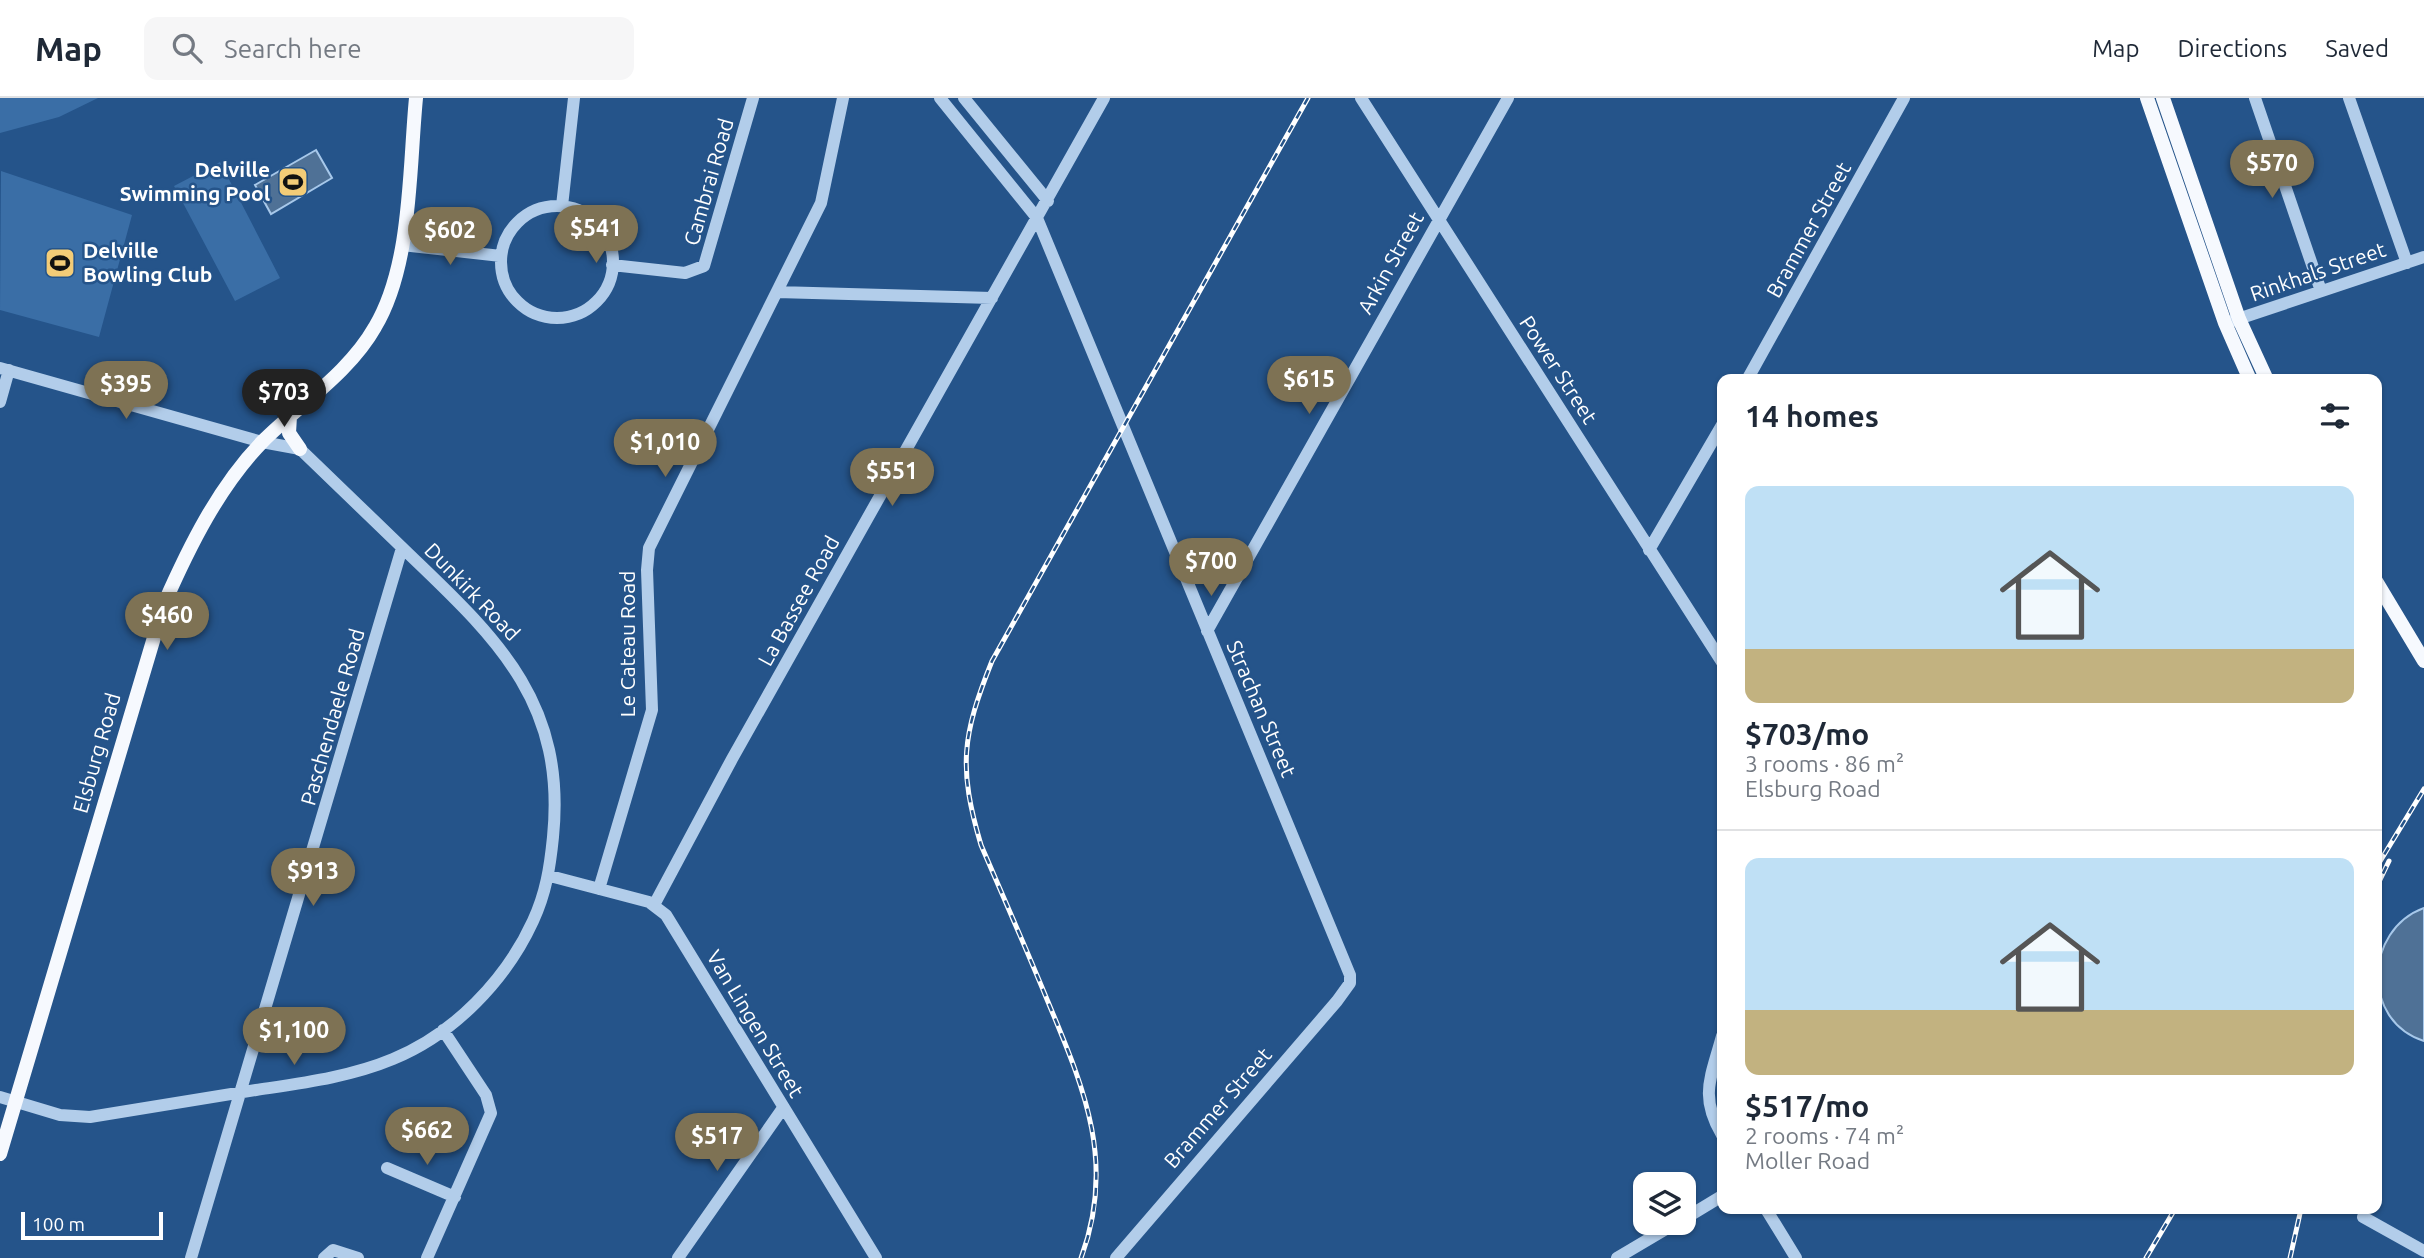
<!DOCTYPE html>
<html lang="en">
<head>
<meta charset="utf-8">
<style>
  :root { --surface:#fff; --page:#f6f6f7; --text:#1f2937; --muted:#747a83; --line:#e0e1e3; --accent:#7e7254 }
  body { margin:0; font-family:Ubuntu,sans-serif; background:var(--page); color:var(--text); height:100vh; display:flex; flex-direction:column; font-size:26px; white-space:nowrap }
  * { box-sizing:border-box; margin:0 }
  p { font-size:23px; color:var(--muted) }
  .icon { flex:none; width:38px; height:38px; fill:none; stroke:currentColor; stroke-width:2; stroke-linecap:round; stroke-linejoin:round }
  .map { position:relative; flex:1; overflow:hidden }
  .panel { position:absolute; left:1717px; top:276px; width:665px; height:840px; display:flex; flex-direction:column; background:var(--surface); border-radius:14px; box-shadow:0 2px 5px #0004 }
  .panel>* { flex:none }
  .buttons { position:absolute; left:1633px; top:1074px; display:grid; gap:14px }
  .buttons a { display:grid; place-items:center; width:63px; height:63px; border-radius:14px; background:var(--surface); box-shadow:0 2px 5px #0004; font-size:35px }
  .scale { position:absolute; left:21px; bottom:18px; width:142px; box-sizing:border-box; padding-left:7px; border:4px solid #fff; border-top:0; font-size:19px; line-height:24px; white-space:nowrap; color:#fff; -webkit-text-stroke:5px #25548a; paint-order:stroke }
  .price { position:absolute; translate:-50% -60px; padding:0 16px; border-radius:24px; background:var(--accent); color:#fff; font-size:23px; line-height:46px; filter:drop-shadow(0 2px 4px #0008) }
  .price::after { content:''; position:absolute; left:50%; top:42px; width:21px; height:16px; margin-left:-10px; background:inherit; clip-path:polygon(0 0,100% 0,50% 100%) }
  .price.active { background:#222; color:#fff }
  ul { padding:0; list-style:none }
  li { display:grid; align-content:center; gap:14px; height:371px; padding:0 28px }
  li+li { border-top:2px solid var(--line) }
  li span { display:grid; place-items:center; height:217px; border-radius:14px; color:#555 }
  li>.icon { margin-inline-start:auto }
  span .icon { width:126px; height:126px; fill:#fffc; stroke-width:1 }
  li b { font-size:30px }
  h2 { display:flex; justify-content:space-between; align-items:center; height:84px; padding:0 28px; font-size:30px }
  header { display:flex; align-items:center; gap:42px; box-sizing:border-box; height:98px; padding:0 35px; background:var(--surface); border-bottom:2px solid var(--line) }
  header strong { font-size:33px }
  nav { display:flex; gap:38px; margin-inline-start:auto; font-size:24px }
  .search { width:490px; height:63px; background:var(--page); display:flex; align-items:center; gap:18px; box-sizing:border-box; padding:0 24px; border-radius:14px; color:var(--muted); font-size:26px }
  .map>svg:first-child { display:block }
</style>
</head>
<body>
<header>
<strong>Map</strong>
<div class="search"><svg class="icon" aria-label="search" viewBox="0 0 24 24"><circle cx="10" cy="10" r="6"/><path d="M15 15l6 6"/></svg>Search here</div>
<nav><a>Map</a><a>Directions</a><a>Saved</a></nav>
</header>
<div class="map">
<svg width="2424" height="1160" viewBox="0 0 2424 1160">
  <rect width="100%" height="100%" fill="#25548a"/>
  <path fill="#3a6ea6" d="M 0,0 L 98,0 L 59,19 L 0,35 Z
    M 220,64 L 280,180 L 235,203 L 174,88 Z
    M 1,73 L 132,117 L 99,239 L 0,212 Z"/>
  <path fill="#4f7196" stroke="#a7c8ea" stroke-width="2" d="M 316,52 L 332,80 L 271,116 L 255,87 Z
    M 2424,810 L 2424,943 C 2361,923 2364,832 2424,810 Z"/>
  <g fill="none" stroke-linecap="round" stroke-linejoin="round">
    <path stroke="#b2cdea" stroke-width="12" d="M 940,0 L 1037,120 L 1350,877 L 1350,885 L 1337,903 L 1116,1160
      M 964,0 L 1048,103
      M 1361,0 L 1722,564
      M 2255,0 L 2321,193
      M 2349,0 L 2407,165
      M 562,108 L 574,0
      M501 164a56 56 0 1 1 112 0a56 56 0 1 1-112 0Z
      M 402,147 L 501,158
      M 612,167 L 685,175 L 704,168 L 753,0
      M 777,194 L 992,200
      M 2232,223 L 2424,159
      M 0,270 L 262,344 L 300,351 C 338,388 376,424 414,461 C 501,544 566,608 553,739 C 550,769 546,795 533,823 C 506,882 454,936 393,961 C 350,979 302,985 256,992 C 200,1001 145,1010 90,1019 L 60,1017 L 0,999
      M 1747,282 L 1904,0
      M 0,304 L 9,272
      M 1649,452 L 1722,327
      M 1207,533 L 1508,0
      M 550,778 L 649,804 L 666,817 L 876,1160
      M 599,791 L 652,612 L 647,472 L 649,450 L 821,105 L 843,0
      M 654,807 L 732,661 L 1104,0
      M 1722,938 C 1711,979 1699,998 1722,1037
      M 387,1070 L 455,1099
      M 1766,1111 L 1796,1160
      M 2363,1119 L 2424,1153
      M 1684,1121 L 1722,1098
      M 191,1160 L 402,450
      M 324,1160 L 333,1152 L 358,1160
      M 427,1160 L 491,1015 L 486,997 L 443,932
      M 678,1160 L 783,1010
      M 1617,1160 L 1676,1125"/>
    <path stroke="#f6f9fe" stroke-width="14" d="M 2147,0 L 2225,225 L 2250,282
      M 2163,0 L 2239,221 L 2267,282
      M 290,318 L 289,335 L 300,351
      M 2376,483 L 2424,563
      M 0,1056 L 164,506 C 189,449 219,388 263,343 C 300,306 349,275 375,229 C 412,167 409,71 416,0"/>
    <g stroke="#fff" stroke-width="5">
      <path id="rail" d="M 2376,770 L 2424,691
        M 2376,790 L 2389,763
        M 1081,1160 C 1117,1063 1083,988 1046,899 C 1025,848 1003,798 981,747 C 958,669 962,638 992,563 L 1308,0
        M 2146,1160 L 2175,1111
        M 2290,1160 L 2301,1111"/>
    </g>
    <use href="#rail" stroke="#25548a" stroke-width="2.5" stroke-dasharray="8" stroke-linecap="butt"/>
  </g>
  <defs>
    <g id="stadium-square" transform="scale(1.575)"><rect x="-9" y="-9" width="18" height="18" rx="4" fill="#f3cc77" stroke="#25548a"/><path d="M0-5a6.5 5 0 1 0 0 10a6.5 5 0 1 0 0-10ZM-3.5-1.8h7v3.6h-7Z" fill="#111"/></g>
  </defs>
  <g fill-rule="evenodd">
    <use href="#stadium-square" x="293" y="84"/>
    <use href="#stadium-square" x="60" y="165"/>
  </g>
  <g text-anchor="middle" stroke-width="5" stroke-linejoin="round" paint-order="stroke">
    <g font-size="21" font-weight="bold" fill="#fff" stroke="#25548a" text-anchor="end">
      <text x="270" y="79">Delville<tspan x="270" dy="24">Swimming Pool</tspan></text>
      <text x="83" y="160" text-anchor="start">Delville<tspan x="83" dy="24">Bowling Club</tspan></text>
    </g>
    <g font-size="21" fill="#fff" stroke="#25548a">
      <text transform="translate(709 84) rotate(-74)" y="7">Cambrai Road</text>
      <text transform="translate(1809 132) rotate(-61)" y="7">Brammer Street</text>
      <text transform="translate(1391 165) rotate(-61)" y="7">Arkin Street</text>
      <text transform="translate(2318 174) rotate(-19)" y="7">Rinkhals Street</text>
      <text transform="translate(1558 272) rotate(57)" y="7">Power Street</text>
      <text transform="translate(472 494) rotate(46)" y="7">Dunkirk Road</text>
      <text transform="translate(799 503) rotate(-61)" y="7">La Bassee Road</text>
      <text transform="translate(628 546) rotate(-90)" y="7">Le Cateau Road</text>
      <text transform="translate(1261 611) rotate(67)" y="7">Strachan Street</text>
      <text transform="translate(333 619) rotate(-74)" y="7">Paschendaele Road</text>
      <text transform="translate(97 655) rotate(-74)" y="7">Elsburg Road</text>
      <text transform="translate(755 926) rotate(59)" y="7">Van Lingen Street</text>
      <text transform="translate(1218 1010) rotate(-49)" y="7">Brammer Street</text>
    </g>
  </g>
</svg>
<div class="buttons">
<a><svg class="icon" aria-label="layers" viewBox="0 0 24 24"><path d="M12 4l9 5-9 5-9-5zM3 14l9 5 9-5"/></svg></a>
</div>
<div class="scale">100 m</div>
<b class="price" style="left:2272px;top:102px">$570</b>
<b class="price" style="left:596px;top:167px">$541</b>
<b class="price" style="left:450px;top:169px">$602</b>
<b class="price" style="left:1309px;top:318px">$615</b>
<b class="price" style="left:126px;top:323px">$395</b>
<b class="price active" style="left:284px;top:331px">$703</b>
<b class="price" style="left:665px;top:381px">$1,010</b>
<b class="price" style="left:892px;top:410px">$551</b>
<b class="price" style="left:1211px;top:500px">$700</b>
<b class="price" style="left:167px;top:554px">$460</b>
<b class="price" style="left:313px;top:810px">$913</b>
<b class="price" style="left:294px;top:969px">$1,100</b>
<b class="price" style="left:427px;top:1069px">$662</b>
<b class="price" style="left:717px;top:1075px">$517</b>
<section class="panel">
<h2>14 homes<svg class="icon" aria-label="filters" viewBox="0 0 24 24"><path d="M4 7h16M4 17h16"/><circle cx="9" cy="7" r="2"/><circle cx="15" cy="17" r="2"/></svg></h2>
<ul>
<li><span style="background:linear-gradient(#bfe0f5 75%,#c2b280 0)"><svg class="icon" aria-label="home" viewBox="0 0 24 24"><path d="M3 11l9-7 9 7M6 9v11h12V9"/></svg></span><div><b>$703/mo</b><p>3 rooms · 86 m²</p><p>Elsburg Road</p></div></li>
<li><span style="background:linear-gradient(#bfe0f5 70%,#c2b280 0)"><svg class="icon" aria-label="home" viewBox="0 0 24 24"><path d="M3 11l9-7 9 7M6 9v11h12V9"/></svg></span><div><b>$517/mo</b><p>2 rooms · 74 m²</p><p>Moller Road</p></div></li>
</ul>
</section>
</div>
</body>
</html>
